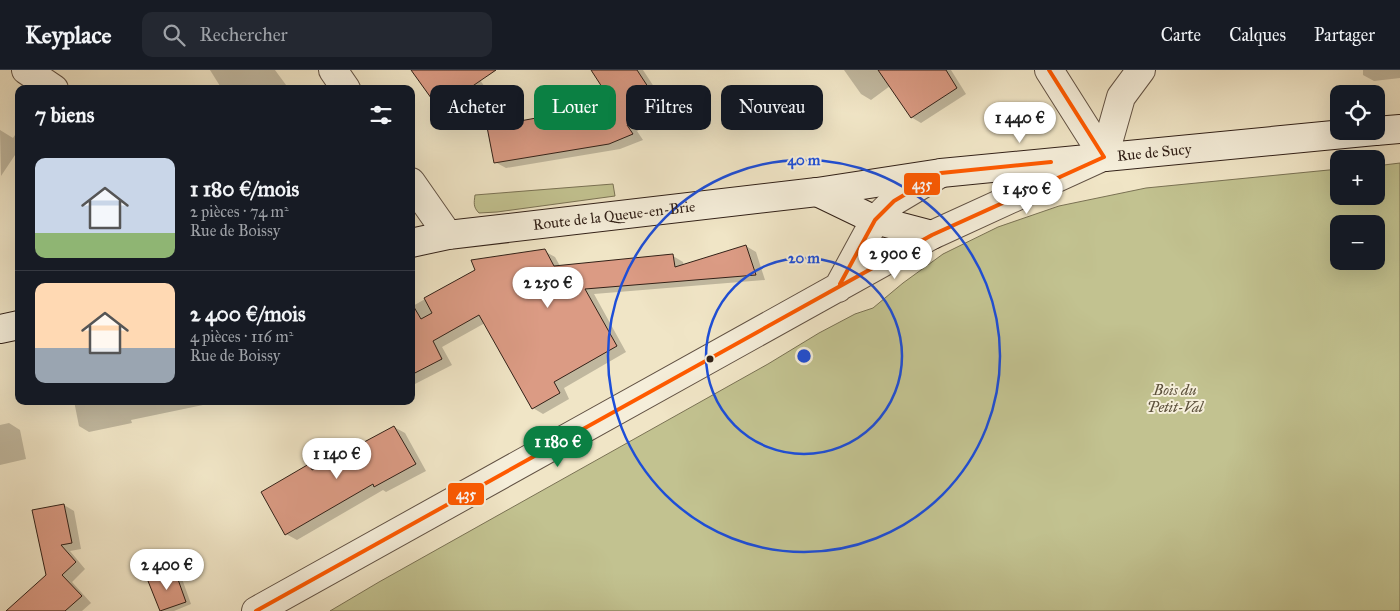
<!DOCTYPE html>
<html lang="fr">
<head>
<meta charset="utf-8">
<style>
  :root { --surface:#171b24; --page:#242831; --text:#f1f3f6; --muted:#9ea1a6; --line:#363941; --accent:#0b8043 }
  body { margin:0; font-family:"IM FELL Great Primer",serif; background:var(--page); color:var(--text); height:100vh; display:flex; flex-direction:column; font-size:19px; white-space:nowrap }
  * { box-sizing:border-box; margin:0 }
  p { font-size:16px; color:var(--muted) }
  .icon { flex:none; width:28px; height:28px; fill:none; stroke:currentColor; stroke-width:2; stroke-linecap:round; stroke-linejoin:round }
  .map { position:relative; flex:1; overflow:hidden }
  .drawer { position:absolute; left:15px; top:15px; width:400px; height:320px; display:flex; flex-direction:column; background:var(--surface); border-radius:10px; box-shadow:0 5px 20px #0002 }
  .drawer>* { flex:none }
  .top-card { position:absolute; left:430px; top:15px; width:475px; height:45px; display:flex; gap:10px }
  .controls { position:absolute; left:1330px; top:15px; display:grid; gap:10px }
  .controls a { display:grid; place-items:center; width:55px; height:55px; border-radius:10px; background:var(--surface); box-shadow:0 5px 20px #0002; font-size:25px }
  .price { position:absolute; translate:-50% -42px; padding:0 11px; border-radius:18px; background:#fff; color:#222; font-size:16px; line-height:32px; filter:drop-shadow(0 1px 2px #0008) }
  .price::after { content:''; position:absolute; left:50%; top:30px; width:15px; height:11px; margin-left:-8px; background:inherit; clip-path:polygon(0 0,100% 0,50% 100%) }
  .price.on { background:var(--accent); color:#fff }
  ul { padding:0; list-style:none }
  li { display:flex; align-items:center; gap:15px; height:125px; padding:0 20px }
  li+li { border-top:1px solid var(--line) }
  li span { display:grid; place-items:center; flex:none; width:140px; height:100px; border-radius:10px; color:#555 }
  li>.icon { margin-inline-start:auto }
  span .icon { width:60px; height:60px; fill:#fffc; stroke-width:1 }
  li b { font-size:21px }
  h2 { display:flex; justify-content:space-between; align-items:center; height:60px; padding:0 20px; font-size:21px }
  .chip { padding:0 18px; border-radius:10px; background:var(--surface); box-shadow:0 5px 20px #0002; font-size:18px; line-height:45px }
  .chip.on { background:var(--accent); color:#fff }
  header { display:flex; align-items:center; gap:30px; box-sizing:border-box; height:70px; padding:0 25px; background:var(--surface); border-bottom:1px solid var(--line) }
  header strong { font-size:24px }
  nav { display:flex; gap:28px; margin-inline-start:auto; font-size:18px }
  .search { width:350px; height:45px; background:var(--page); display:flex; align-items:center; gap:12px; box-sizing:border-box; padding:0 18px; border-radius:10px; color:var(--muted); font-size:19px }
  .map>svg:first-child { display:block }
</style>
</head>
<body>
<header>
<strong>Keyplace</strong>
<div class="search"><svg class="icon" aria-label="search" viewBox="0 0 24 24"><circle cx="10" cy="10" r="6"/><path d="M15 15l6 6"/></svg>Rechercher</div>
<nav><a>Carte</a><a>Calques</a><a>Partager</a></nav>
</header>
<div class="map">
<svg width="1400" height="541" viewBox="0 0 1400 541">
  <rect width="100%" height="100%" fill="#f0e5c6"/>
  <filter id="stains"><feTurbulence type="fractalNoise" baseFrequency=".004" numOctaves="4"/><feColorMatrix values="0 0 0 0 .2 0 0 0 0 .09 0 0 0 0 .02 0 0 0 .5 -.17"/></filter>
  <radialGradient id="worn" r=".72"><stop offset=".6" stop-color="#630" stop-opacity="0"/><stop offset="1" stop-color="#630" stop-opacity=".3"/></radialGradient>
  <path fill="#c2c290" stroke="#7a7254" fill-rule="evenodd" d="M 1400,93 L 1400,541 L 330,541 L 379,512 L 768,294 L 819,263 L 855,244 L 873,238 L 903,213 L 943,184 L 998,157 L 1059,136 L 1146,118 L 1339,99 L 1339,126 L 1376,126 L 1376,96 ZM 1339,154 L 1376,154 L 1376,191 L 1339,191 Z
    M 613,114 L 615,126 L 497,142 L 479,143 C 473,137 474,133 475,125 Z"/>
  <path fill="#0003" d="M 210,0 L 275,0 L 289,19 L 216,19 L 220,16 Z
    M 422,0 L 473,0 L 487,20 L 451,44 L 440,38 L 416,4 Z
    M 592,0 L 643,0 L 660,26 L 676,24 L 687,30 L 688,32 L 637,61 L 643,70 L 620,79 L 506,98 L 495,92 L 616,35 Z
    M 844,0 L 951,0 L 966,24 L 921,53 L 911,47 L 890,16 L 871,30 L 861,24 Z
    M 1363,0 L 1400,0 L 1400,8 L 1374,11 L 1363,5 Z
    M 19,59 L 19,79 L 1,106 L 0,60 L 13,68 Z
    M 746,176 L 756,182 L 765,210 L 594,224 L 626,282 L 564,318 L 569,329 L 543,344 L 533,338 L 485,253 L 442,277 L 452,295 L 411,316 L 411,237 L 477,200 L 544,181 L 555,187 L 560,196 L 673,186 L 683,192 L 684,196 Z
    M 74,331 L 202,331 L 203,335 L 131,350 L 132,353 L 89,362 L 79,356 Z
    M 9,353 L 20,360 L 26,389 L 0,395 L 0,355 Z
    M 394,357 L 405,363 L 426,401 L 386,422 L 383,420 L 297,470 L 286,464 L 309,396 L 316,400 Z
    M 64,435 L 74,441 L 81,479 L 70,481 L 85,499 L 72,512 L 91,533 L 82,541 L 24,541 L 47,506 Z
    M 175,503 L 181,506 L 191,534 L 174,541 L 162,541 Z"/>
  <path fill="#db9b84" stroke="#322118" d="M 411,0 L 496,0 L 439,39 Z
    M 591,0 L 637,0 L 654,26 L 676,22 L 678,26 L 627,55 L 633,64 L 609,74 L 494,93 L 487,57 L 613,34 Z
    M 878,0 L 946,0 L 957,18 L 911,48 Z
    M 746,175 L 756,205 L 585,219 L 617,276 L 554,312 L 560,323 L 532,339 L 479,245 L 433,271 L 442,289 L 411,305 L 411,232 L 421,249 L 432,243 L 424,228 L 475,200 L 471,190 L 545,179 L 554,196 L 673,184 L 675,197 Z
    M 394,356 L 416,394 L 374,417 L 373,414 L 285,465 L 261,422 L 309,394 L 312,400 Z
    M 64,434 L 72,473 L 61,475 L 76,492 L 62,505 L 82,526 L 65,541 L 6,541 L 46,505 L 32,440 Z
    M 175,501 L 186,532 L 160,541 L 148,511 Z"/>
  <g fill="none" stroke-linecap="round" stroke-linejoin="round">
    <g stroke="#625244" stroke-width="30">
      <path id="minor" d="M 26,0 L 54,19
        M 333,0 L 346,19
        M 1049,0 L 1104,87
        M 1104,87 L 1121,27 L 1141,0
        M 411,112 L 448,165"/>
    </g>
    <g stroke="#625244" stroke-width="30">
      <path id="tertiary" d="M 838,218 L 875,150 L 894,131 L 941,103
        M 256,541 L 932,165 L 1098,89"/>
    </g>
    <g stroke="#322118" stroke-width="30">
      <g id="secondary">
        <path d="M 1376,61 L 1400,59"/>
        <path d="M 817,122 L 875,150 L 932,165"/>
        <path id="s1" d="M 411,173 L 448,165 L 817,122 L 941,103 L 1375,61"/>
        <path d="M 0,259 L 19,255"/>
      </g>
    </g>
    <use href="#minor" stroke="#f5eeda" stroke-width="28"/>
    <use href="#tertiary" stroke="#f5eeda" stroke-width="28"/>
    <use href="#secondary" stroke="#f5eeda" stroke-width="28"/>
    <g stroke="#f5eeda" stroke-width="8">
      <path id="bus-1" d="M 1049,0 L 1104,87
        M 840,214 L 875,150 L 894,131 L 941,103 L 1051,92
        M 256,541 L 932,165 L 1104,87"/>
    </g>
    <use href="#bus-1" stroke="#ff5a00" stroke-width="4"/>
  </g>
  <g fill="none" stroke="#1d4ed8" stroke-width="2.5">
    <circle cx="804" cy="286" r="98"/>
    <circle cx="804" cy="286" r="196"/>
  </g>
  <circle fill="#322118" stroke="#f5eeda" stroke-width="2" cx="710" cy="289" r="4.5"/>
  <g text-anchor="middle" stroke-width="4" stroke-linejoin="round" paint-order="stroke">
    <g font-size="15" fill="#322118" stroke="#f5eeda">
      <text dy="5" stroke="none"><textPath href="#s1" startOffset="749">Rue de Sucy</textPath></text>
      <text dy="5" stroke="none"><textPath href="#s1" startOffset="205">Route de la Queue-en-Brie</textPath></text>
    </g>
    <g font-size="15" font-style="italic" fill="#5d513c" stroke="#f5eeda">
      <text x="1175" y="325">Bois du<tspan x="1175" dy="17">Petit-Val</tspan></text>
    </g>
  </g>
  <circle cx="804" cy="286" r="8" fill="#1d4ed8" stroke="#f5eeda" stroke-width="2.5"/>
  <g font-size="15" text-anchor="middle" font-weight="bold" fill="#1d4ed8" stroke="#f5eeda" stroke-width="4" stroke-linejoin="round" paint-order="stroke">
    <text x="804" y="95">40 m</text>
    <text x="804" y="193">20 m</text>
  </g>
  <g stroke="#f5eeda" stroke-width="2">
    <rect x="903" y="102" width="38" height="24" rx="5" fill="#ff5a00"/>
    <rect x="447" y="412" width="38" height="24" rx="5" fill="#ff5a00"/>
  </g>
  <g font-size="14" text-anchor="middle" font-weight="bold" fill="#fff">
    <text x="922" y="119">435</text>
    <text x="466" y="429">435</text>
  </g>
  <rect width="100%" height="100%" filter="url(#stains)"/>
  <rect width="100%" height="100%" fill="url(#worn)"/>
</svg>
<div class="controls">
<a><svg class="icon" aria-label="locate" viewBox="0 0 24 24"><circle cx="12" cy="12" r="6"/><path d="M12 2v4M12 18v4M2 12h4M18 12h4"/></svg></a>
<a>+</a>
<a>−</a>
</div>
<b class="price" style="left:1020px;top:74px">1 440 €</b>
<b class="price" style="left:1027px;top:145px">1 450 €</b>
<b class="price" style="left:895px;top:210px">2 900 €</b>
<b class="price" style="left:548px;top:239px">2 250 €</b>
<b class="price on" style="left:558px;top:398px">1 180 €</b>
<b class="price" style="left:337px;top:410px">1 140 €</b>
<b class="price" style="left:167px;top:521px">2 400 €</b>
<div class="top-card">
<a class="chip">Acheter</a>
<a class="chip on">Louer</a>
<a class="chip">Filtres</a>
<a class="chip">Nouveau</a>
</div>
<section class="drawer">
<h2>7 biens<svg class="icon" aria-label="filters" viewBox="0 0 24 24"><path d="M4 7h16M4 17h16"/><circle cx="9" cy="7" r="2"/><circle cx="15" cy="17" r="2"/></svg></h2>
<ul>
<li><span style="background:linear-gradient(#c9d6e8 75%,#8fb573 0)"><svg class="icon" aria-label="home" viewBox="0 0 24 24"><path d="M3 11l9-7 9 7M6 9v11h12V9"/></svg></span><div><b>1 180 €/mois</b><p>2 pièces · 74 m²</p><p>Rue de Boissy</p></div></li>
<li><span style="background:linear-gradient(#ffd9b3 65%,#9aa5b1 0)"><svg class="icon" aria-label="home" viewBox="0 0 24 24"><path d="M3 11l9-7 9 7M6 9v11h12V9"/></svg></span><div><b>2 400 €/mois</b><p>4 pièces · 116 m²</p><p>Rue de Boissy</p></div></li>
</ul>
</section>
</div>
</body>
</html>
